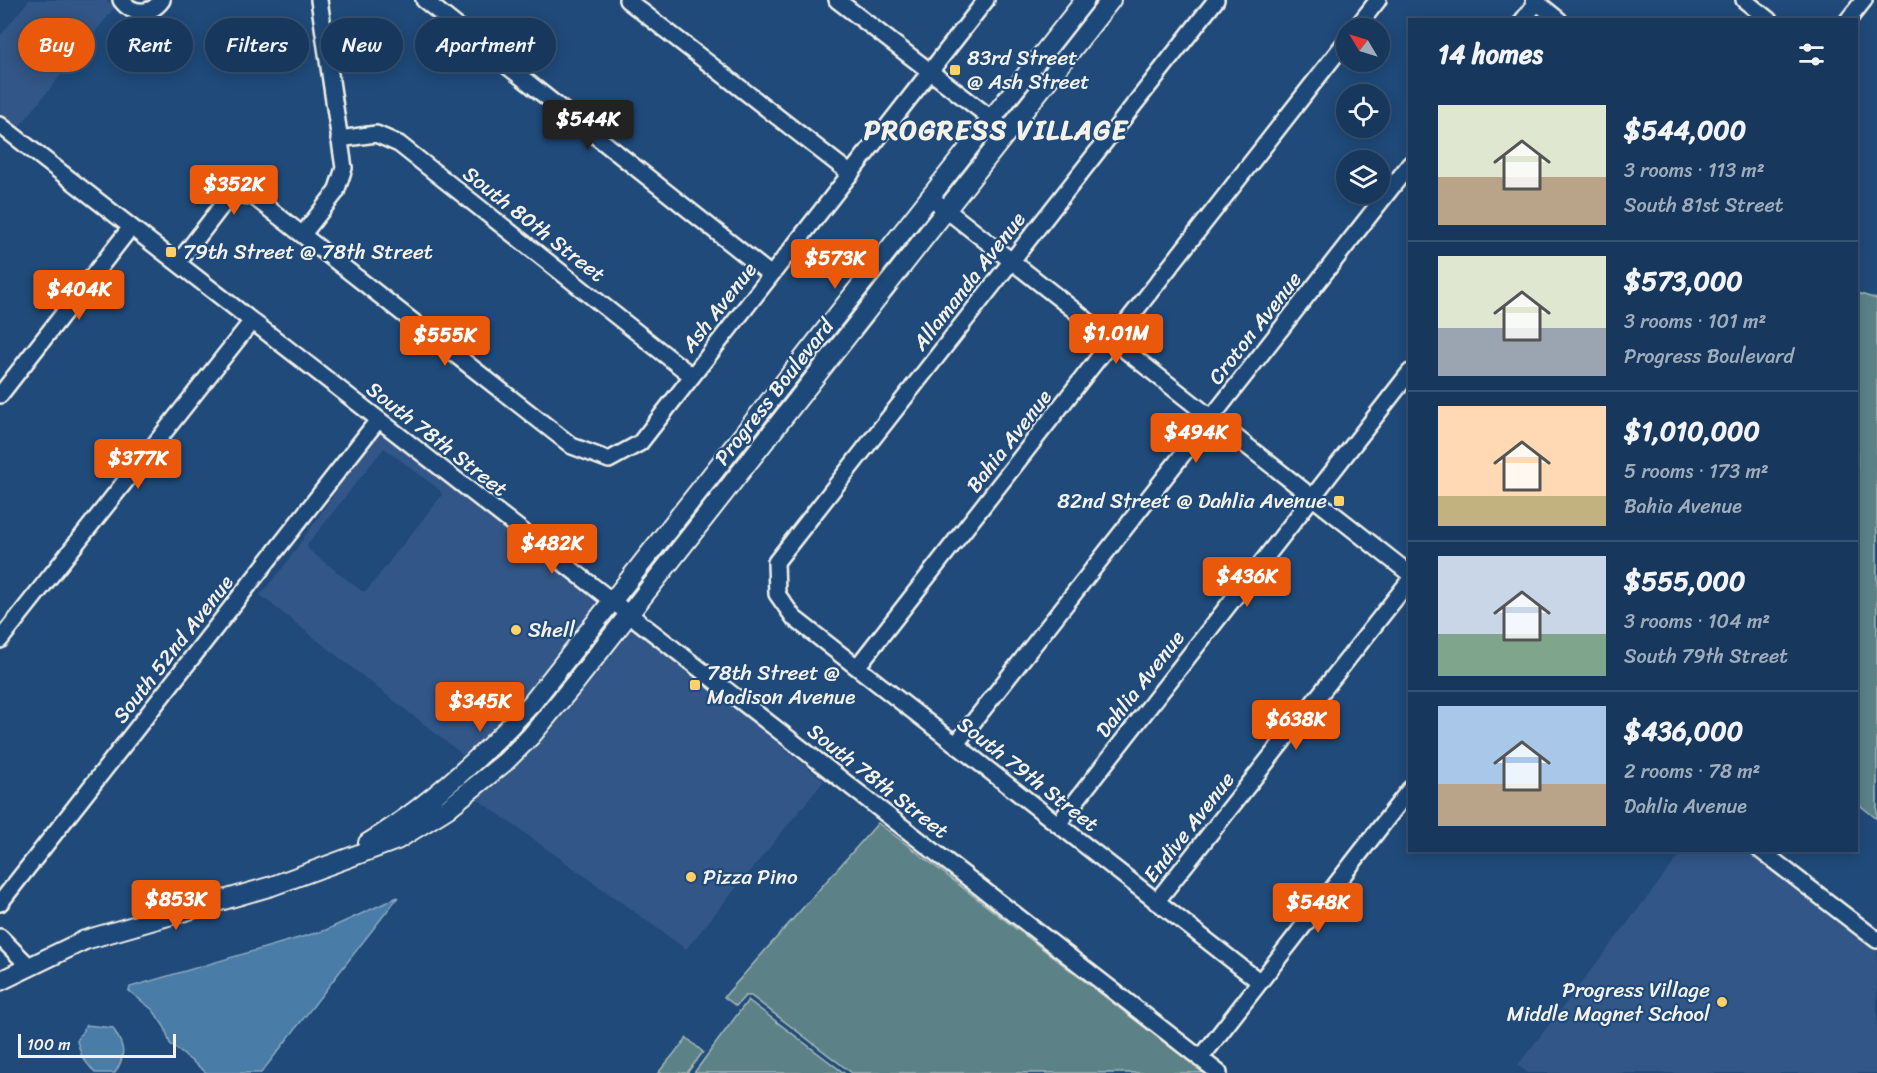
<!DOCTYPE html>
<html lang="en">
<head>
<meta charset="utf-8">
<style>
  :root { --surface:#17385c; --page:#244365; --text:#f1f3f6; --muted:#9eacbb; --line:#365272; --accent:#ea580c }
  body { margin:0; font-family:Sriracha,sans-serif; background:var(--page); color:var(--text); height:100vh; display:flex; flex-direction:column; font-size:22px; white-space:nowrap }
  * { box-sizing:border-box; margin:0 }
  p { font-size:20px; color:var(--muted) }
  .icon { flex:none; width:33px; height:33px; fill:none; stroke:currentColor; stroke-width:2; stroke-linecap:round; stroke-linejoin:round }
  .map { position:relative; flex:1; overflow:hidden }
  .panel { position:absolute; left:1408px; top:18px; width:450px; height:834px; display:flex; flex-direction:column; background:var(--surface); border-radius:0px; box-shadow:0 3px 15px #0003,0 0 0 2px var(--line) }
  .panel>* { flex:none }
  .top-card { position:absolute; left:18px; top:18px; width:570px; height:54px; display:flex; gap:12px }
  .needle { width:39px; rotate:308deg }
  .controls { position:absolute; left:1336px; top:18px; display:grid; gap:12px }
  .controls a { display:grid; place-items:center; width:54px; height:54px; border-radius:50%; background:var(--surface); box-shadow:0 3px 15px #0003,0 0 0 2px var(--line); font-size:30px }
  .scale { position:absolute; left:18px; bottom:15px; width:158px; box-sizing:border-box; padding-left:6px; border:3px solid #f4f1e8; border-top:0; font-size:16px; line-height:21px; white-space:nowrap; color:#f4f1e8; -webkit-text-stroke:4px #1f4a7a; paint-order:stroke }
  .price { position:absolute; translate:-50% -51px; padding:0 14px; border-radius:6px; background:var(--accent); color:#fff; font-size:20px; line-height:39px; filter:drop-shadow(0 2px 3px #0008) }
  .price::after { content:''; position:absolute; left:50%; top:36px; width:18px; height:14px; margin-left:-9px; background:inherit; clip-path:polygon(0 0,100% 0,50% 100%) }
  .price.on { background:#222; color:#fff }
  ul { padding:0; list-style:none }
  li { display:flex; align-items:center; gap:18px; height:150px; padding:0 30px }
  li+li { border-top:2px solid var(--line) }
  li span { display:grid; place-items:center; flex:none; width:168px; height:120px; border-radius:0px; color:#555 }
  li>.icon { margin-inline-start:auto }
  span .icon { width:72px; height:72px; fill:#fffc; stroke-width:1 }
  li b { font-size:26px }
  h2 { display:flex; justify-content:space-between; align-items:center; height:72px; padding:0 30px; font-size:26px }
  .chip { padding:0 21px; border-radius:27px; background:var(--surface); box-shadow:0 3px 15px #0003,0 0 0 2px var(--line); font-size:21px; line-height:54px }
  .chip.on { background:var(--accent); color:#fff }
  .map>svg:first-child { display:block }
</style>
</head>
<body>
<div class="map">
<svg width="1877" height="1073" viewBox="0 0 1877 1073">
  <rect width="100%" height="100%" fill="#1f4a7a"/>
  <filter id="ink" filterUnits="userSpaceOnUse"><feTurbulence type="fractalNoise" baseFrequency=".0167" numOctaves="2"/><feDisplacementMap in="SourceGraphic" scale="12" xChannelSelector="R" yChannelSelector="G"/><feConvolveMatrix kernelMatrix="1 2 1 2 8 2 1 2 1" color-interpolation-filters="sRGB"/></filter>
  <g filter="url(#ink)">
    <path fill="#325787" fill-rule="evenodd" d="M 29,0 L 106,0 L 115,7 L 17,130 L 0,118 L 0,36 Z
      M 380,428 L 605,602 L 530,696 L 468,759 L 260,595 L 285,565 ZM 384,448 L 440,490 L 442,495 L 367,590 L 363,592 L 309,550 L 307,545 Z
      M 630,622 L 824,781 L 686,949 L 473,796 Z
      M 1683,851 L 1759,851 L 1877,939 L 1877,1073 L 1528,1073 L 1518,1065 Z"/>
    <path fill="#5c8287" stroke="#a8bab8" stroke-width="1.5" d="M 1857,293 L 1877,299 L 1877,819 L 1857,803 Z
      M 878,823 L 906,844 L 1204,1073 L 852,1073 L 751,996 L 745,996 L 736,1006 L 724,997 Z
      M 748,1000 L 844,1073 L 694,1073 Z
      M 687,1038 L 703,1052 L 687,1073 L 658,1073 Z"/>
    <path fill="#497ba6" stroke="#8daac0" stroke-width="1.5" d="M 398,897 L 261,1073 L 207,1073 L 170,1044 L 165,1028 L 153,1010 L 129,991 L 130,987 L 326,930 Z
      M 86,1025 L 113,1028 C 124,1046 127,1054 115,1073 L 95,1073 L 82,1057 L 77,1041 Z"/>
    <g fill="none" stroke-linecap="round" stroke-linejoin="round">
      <g stroke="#f4f1e8" stroke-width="20">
        <path id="minor" d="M 121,0 C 132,15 151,15 162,0
          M 424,0 L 771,275
          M 627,0 L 851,174
          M 837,0 L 1001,126
          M 1216,0 L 776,562 L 777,594 L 794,618 L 1260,982
          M 1534,0 L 1559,20
          M 1744,0 L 1769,20
          M 1523,20 L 1537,2
          M 1848,20 L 1864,0
          M 1356,28 L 1378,0
          M 0,125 L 1219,1073
          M 339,139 L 376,134 L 399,144 L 692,376
          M 930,197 L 1410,574
          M 303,234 L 336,192 L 344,168 L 319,0
          M 178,263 L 224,203 L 238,194 L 254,197 L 572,446 L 609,460 L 640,443 L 986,0
          M 0,395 L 131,227
          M 0,640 L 252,321
          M 857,667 L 1347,40
          M 956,744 L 1410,164
          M 1058,824 L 1410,372
          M 1760,850 L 1877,940
          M 1156,902 L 1410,580
          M 0,903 L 378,420
          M 0,937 L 29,966
          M 1200,1059 L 1410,789"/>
      </g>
      <g stroke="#f4f1e8" stroke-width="22">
        <path id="major" d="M 368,843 C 430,805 483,756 532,703 L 1085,0
          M 0,981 L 85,940 L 272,886 L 397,840 L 447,809 L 505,762 L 531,736 L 575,683 L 1111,0"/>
      </g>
      <use href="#minor" stroke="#1f4a7a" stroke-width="15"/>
      <use href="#major" stroke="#1f4a7a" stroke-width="18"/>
    </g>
  </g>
  <g fill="#ffd166" stroke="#1f4a7a" stroke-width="2">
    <rect x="949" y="64" width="12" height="12" rx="3"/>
    <rect x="165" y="246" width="12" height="12" rx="3"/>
    <rect x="1333" y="495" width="12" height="12" rx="3"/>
    <circle cx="516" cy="630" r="6"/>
    <rect x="689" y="679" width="12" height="12" rx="3"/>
    <circle cx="691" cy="877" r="6"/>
    <circle cx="1722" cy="1002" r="6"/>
  </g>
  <g text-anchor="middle" stroke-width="4.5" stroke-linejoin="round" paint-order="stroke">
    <g font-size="21" fill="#f4f1e8" stroke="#1f4a7a" text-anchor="start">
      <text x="967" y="65">83rd Street<tspan x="967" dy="24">@ Ash Street</tspan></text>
      <text x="183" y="259">79th Street @ 78th Street</text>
      <text x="1327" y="508" text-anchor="end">82nd Street @ Dahlia Avenue</text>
      <text x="528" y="637">Shell</text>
      <text x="707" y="680">78th Street @<tspan x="707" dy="24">Madison Avenue</tspan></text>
      <text x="703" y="884">Pizza Pino</text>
      <text x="1710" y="997" text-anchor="end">Progress Village<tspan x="1710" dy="24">Middle Magnet School</tspan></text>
    </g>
    <g font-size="21" fill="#f4f1e8" stroke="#1f4a7a">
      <text transform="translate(534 224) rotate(38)" y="7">South 80th Street</text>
      <text transform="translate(969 281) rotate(-52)" y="7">Allamanda Avenue</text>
      <text transform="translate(719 307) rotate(-52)" y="7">Ash Avenue</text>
      <text transform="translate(1255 328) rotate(-52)" y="7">Croton Avenue</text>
      <text transform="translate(774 392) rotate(-52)" y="7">Progress Boulevard</text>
      <text transform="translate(437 439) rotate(38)" y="7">South 78th Street</text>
      <text transform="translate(1009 441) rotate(-52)" y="7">Bahia Avenue</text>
      <text transform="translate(173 649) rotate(-52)" y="7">South 52nd Avenue</text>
      <text transform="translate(1140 684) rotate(-52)" y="7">Dahlia Avenue</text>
      <text transform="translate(1028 774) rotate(38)" y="7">South 79th Street</text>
      <text transform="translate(878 781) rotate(38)" y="7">South 78th Street</text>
      <text transform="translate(1189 827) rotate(-52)" y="7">Endive Avenue</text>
    </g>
    <g font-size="27" font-weight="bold" letter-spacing="1.5" fill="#f4f1e8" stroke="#1f4a7a">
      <text x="996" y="139">PROGRESS VILLAGE</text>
    </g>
  </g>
</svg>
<div class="controls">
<a><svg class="needle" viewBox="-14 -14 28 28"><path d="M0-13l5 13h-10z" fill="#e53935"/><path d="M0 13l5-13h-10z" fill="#9eacbb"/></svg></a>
<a><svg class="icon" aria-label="locate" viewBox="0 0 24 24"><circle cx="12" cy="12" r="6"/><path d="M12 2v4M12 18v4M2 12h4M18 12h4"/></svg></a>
<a><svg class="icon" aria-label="layers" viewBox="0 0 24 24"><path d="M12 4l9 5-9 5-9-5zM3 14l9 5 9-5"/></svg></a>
</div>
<div class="scale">100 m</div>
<b class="price on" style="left:588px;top:151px">$544K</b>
<b class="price" style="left:234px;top:216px">$352K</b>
<b class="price" style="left:835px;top:290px">$573K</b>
<b class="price" style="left:79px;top:321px">$404K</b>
<b class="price" style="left:1116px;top:365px">$1.01M</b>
<b class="price" style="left:445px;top:367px">$555K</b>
<b class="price" style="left:1196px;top:464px">$494K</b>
<b class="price" style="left:138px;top:490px">$377K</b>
<b class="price" style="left:552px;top:575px">$482K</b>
<b class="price" style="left:1247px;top:608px">$436K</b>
<b class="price" style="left:480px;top:733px">$345K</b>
<b class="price" style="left:1296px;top:751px">$638K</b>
<b class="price" style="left:176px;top:931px">$853K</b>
<b class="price" style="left:1318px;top:934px">$548K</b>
<div class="top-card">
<a class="chip on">Buy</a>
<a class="chip">Rent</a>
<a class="chip">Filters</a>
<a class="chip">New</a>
<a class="chip">Apartment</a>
</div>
<section class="panel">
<h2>14 homes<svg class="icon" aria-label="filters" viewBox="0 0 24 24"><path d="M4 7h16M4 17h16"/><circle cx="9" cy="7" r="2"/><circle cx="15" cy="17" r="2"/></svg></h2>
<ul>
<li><span style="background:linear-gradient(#dfe7d0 60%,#b9a48a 0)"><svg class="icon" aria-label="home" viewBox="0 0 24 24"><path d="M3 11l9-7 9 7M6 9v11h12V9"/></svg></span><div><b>$544,000</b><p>3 rooms · 113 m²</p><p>South 81st Street</p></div></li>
<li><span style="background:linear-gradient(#dfe7d0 60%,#9aa5b1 0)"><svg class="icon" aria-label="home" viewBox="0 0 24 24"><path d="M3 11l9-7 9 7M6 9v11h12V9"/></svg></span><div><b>$573,000</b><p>3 rooms · 101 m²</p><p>Progress Boulevard</p></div></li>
<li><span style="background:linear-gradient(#ffd9b3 75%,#c2b280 0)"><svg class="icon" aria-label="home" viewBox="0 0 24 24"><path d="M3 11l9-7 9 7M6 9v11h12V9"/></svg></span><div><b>$1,010,000</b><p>5 rooms · 173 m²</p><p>Bahia Avenue</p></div></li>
<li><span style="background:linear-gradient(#c9d6e8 65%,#7fa58c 0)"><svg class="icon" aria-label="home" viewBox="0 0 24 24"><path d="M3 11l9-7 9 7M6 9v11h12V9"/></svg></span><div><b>$555,000</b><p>3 rooms · 104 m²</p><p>South 79th Street</p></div></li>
<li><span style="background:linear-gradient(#a9c7e8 65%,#b9a48a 0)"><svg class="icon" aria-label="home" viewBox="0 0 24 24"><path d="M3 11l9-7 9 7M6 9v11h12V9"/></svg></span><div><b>$436,000</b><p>2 rooms · 78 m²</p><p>Dahlia Avenue</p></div></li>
</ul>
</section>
</div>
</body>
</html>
